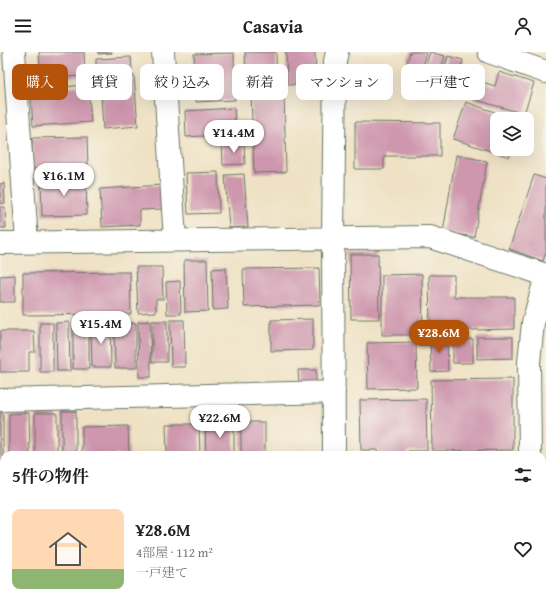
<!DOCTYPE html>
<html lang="ja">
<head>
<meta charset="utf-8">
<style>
  :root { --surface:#fff; --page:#f6f6f6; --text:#222; --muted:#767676; --line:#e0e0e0; --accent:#b45309 }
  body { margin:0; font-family:"Gentium Book Plus","Noto Serif JP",serif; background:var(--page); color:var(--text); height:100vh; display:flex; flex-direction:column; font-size:15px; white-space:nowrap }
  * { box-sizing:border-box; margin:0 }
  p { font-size:13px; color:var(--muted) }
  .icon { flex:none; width:22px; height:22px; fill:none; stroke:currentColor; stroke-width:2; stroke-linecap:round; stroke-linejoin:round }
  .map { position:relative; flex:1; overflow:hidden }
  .panel { position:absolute; left:0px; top:399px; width:546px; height:156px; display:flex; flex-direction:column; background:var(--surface); border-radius:12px 12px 0 0; box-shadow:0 4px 16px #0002 }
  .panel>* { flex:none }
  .guide { position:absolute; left:12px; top:12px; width:522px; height:36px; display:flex; gap:8px }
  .controls { position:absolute; left:490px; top:60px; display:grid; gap:8px }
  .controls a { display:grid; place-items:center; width:44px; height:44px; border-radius:8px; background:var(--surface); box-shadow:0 4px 16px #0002; font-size:20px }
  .price { position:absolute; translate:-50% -34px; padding:0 9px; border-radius:14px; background:#fff; color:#222; font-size:13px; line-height:26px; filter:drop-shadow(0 1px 2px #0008) }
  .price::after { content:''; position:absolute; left:50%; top:24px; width:12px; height:9px; margin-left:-6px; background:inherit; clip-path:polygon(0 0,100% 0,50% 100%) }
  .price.active { background:var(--accent); color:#fff }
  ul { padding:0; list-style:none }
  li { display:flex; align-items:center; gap:12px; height:100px; padding:0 12px }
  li+li { border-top:1px solid var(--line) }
  li span { display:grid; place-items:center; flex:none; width:112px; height:80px; border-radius:8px; color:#555 }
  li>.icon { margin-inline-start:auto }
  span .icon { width:48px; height:48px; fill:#fffc; stroke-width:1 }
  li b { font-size:17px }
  h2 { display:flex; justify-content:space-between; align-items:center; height:48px; padding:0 12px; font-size:17px }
  .chip { padding:0 14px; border-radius:8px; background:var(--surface); box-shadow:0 4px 16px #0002; font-size:14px; line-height:36px }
  .chip.active { background:var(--accent); color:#fff }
  header { display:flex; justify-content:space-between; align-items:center; height:52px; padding:0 12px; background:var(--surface); font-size:18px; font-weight:600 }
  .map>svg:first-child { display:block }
</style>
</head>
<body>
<header><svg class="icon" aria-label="menu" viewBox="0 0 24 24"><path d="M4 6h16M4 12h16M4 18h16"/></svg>Casavia<svg class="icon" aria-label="person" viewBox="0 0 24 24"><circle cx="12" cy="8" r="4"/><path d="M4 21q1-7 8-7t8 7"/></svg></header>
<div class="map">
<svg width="546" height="555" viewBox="0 0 546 555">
  <rect width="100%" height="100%" fill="#f7f3e8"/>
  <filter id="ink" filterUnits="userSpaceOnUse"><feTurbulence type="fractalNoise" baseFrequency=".025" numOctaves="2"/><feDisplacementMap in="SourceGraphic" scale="8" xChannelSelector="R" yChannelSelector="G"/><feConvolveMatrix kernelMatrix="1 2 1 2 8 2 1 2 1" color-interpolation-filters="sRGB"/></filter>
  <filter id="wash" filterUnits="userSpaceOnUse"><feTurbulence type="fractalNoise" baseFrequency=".012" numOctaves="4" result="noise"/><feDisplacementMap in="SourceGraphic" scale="16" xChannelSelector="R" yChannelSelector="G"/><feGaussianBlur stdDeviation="0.9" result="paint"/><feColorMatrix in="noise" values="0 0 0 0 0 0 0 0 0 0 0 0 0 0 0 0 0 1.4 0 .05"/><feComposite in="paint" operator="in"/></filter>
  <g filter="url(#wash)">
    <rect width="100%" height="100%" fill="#efe2c4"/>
    <g id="blocks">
      <path fill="#ce97ae" d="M 39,0 L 84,0 L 85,24 L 41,26 Z
        M 98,0 L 112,0 L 112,1 L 98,2 Z
        M 245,0 L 276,0 L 277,34 L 246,35 Z
        M 286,0 L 315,0 L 316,32 L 287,33 Z
        M 410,0 L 427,0 L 418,34 L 402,30 Z
        M 430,0 L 445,4 L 435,39 L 420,35 Z
        M 234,1 L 235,48 L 196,50 L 194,2 Z
        M 448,4 L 463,8 L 453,45 L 437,41 Z
        M 131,5 L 132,18 L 96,20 L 96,7 Z
        M 499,20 L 534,31 L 524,62 L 473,47 L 479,29 L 495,34 Z
        M 134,23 L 138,74 L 103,77 L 100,25 Z
        M 47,32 L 47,36 L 88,33 L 91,70 L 33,74 L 30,33 Z
        M 284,41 L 286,120 L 254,121 L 251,42 Z
        M 466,50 L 515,67 L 497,67 L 497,97 L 511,97 L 509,105 L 453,87 Z
        M 234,56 L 236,82 L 186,85 L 185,59 Z
        M 355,70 L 440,71 L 440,104 L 384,104 L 384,117 L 355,117 Z
        M 87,85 L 88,116 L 33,117 L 32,86 Z
        M 244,90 L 245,112 L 223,113 L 222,91 Z
        M 456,103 L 487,109 L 474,185 L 443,180 Z
        M 218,120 L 219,161 L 188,162 L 186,121 Z
        M 244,122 L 248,175 L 229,176 L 225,123 Z
        M 534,123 L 546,127 L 546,200 L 543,209 L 509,197 Z
        M 86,126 L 87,163 L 42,164 L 41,127 Z
        M 4,131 L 5,151 L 0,152 L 0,132 Z
        M 162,133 L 163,157 L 140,158 L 140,173 L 102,175 L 100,137 Z
        M 0,155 L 5,155 L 6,176 L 0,176 Z
        M 350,202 L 378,202 L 379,267 L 351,267 Z
        M 184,208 L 207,208 L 208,259 L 185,260 Z
        M 136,215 L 162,215 L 163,247 L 156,247 L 156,260 L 138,261 Z
        M 226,216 L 228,257 L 213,258 L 212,217 Z
        M 319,216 L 320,253 L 244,255 L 243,217 Z
        M 130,220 L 131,262 L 23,263 L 23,221 Z
        M 422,222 L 423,283 L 382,283 L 382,223 Z
        M 15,223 L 15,250 L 0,250 L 0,224 Z
        M 429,223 L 454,223 L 454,245 L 514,245 L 514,277 L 430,279 Z
        M 180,229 L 181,262 L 167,262 L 166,230 Z
        M 313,267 L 313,298 L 271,299 L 271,268 Z
        M 170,268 L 184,268 L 185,315 L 171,315 Z
        M 150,269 L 151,325 L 139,325 L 138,270 Z
        M 152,269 L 167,269 L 167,310 L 152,310 Z
        M 69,270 L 70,319 L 57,319 L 56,271 Z
        M 89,270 L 89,317 L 73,317 L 73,271 Z
        M 40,271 L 53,271 L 53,320 L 40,320 Z
        M 91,271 L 110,271 L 111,315 L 92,315 Z
        M 114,271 L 136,271 L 136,316 L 115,316 Z
        M 0,279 L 34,279 L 35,300 L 29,300 L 29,320 L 0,320 Z
        M 447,285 L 448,319 L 431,320 L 430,286 Z
        M 477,285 L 513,285 L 513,306 L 477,307 Z
        M 453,287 L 473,287 L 473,311 L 453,311 Z
        M 416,290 L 417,336 L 368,337 L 367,291 Z
        M 298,318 L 316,318 L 316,331 L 299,331 Z
        M 513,327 L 513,398 L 432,399 L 431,328 Z
        M 426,347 L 427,399 L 408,399 L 408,403 L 378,403 L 378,398 L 361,398 L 360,348 Z
        M 62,359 L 76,359 L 76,403 L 62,403 Z
        M 0,361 L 3,361 L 3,421 L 0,421 Z
        M 29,361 L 30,403 L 9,403 L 9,362 Z
        M 35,361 L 57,361 L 57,403 L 35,403 Z
        M 241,370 L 265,370 L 265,403 L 241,403 Z
        M 234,371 L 234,403 L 206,403 L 205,372 Z
        M 166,372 L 199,372 L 200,403 L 167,403 Z
        M 128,374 L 129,403 L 82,403 L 82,375 Z
        M 0,512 L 4,517 L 4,551 L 73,551 L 73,555 L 0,555 Z
        M 76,551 L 126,551 L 126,555 L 76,555 Z
        M 131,551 L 164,551 L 164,555 L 131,555 Z
        M 168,551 L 206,551 L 206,555 L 168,555 Z
        M 208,551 L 251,551 L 251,555 L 208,555 Z
        M 257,551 L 322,551 L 322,555 L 257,555 Z
        M 422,551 L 456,551 L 456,555 L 422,555 Z"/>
    </g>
  </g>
  <g filter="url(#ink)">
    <use href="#blocks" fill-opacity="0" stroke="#687766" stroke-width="1"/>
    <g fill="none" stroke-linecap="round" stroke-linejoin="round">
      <g stroke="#687766" stroke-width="24">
        <path id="minor" d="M 14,0 L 27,190
          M 163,0 L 175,188
          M 489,0 L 546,20
          M 0,191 L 430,185 L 546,223
          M 0,348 L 334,340
          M 334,403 L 333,187 L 335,9 L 337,0
          M 542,491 L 546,491
          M 0,501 L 4,501
          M 335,551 L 335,555"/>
      </g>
      <g stroke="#687766" stroke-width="24">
        <path id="tertiary" d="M 530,403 L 529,310 L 533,271 L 546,224
          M 530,551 L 530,555"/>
      </g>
      <use href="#minor" stroke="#fff" stroke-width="22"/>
      <use href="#tertiary" stroke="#fff" stroke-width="22"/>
    </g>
  </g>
</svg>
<div class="controls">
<a><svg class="icon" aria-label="layers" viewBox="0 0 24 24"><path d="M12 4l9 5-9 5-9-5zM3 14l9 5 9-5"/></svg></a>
</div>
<b class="price" style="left:234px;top:102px">¥14.4M</b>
<b class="price" style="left:64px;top:145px">¥16.1M</b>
<b class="price" style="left:101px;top:293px">¥15.4M</b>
<b class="price active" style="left:439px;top:302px">¥28.6M</b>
<b class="price" style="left:220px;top:387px">¥22.6M</b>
<div class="guide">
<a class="chip active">購入</a>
<a class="chip">賃貸</a>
<a class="chip">絞り込み</a>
<a class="chip">新着</a>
<a class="chip">マンション</a>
<a class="chip">一戸建て</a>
</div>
<section class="panel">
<h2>5件の物件<svg class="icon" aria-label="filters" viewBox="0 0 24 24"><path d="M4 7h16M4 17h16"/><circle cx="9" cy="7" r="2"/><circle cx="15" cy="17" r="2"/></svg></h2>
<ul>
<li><span style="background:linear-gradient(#ffd9b3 75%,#8fb573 0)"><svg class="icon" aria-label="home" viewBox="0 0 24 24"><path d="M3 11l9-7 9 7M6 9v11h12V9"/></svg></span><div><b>¥28.6M</b><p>4部屋 · 112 m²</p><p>一戸建て</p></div><svg class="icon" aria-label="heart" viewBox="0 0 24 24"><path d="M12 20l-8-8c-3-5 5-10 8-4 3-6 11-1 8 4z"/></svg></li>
</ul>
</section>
</div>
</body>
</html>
